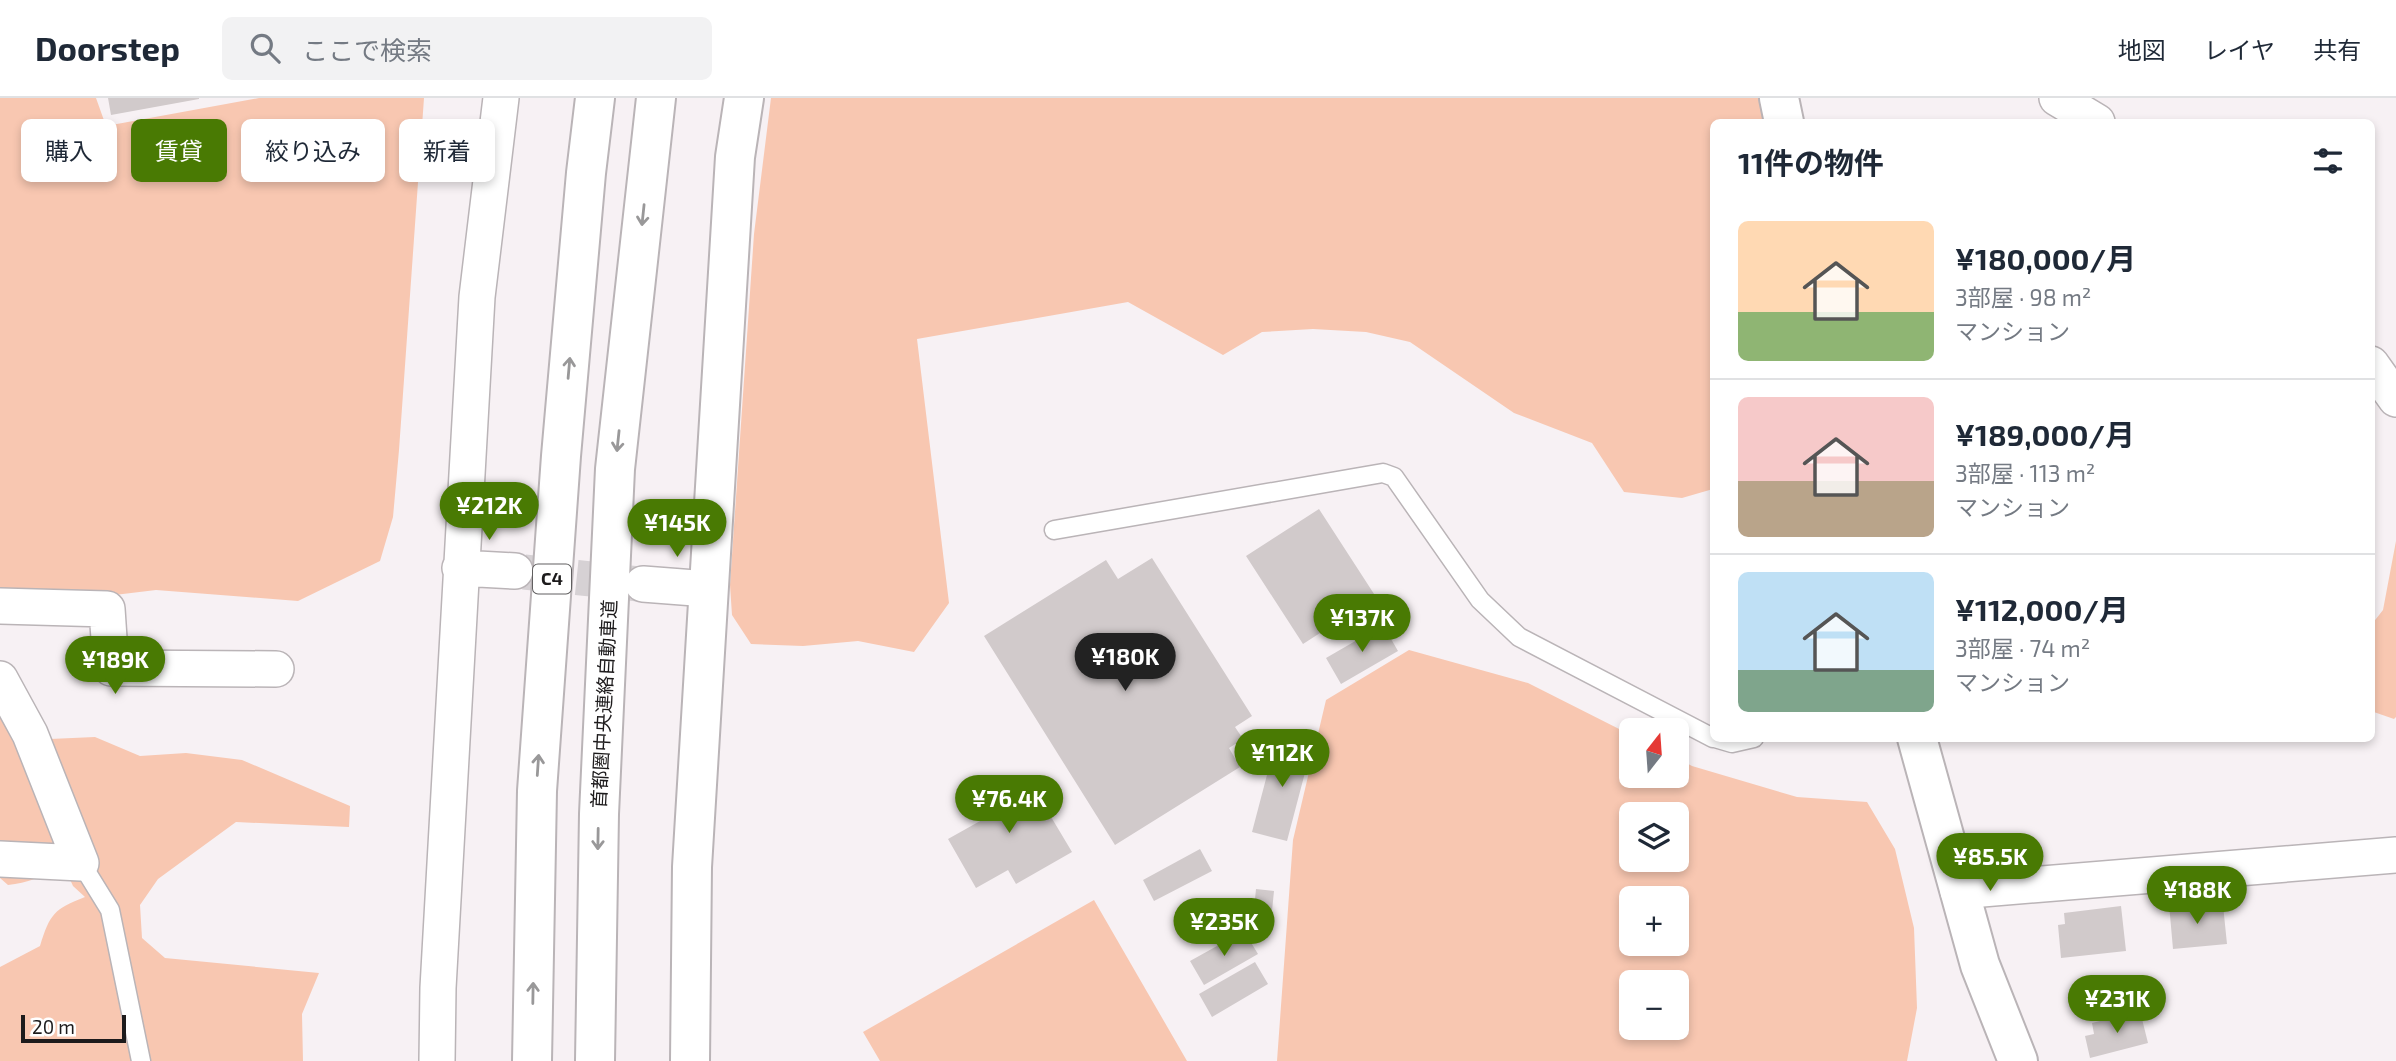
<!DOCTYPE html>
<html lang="ja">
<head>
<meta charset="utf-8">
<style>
  :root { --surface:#fff; --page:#f2f2f3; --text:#1f2937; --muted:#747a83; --line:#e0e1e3; --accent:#497a03 }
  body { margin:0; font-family:"Exo 2","Noto Sans JP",sans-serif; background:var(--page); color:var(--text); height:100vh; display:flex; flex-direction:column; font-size:26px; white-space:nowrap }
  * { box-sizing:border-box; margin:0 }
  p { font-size:23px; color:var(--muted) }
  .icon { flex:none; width:38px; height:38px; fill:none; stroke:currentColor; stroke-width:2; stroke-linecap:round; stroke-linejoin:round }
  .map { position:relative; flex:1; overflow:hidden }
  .sheet { position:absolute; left:1710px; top:21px; width:665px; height:623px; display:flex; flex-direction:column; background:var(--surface); border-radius:10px; box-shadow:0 4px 10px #0003 }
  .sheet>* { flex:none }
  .hud { position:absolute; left:21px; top:21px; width:665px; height:63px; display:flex; gap:14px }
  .needle { width:46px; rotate:17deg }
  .controls { position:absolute; left:1619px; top:620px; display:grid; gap:14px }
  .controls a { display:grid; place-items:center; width:70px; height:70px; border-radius:10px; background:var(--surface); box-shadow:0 4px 10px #0003; font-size:35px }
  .scale { position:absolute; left:21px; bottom:18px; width:105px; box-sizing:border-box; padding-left:7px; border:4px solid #1d1b1c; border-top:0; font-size:19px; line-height:24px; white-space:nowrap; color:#1d1b1c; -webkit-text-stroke:5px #fff; paint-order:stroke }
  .price { position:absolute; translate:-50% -60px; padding:0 16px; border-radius:24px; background:var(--accent); color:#fff; font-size:23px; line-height:46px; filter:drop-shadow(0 2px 4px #0008) }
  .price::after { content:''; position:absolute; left:50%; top:42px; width:21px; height:16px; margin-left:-10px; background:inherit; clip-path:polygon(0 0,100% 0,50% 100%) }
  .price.current { background:#222; color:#fff }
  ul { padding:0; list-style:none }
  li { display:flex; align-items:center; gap:21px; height:175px; padding:0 28px }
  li+li { border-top:2px solid var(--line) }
  li span { display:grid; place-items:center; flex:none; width:196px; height:140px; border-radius:10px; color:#555 }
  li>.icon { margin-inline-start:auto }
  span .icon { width:84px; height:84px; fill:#fffc; stroke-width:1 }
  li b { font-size:30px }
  h2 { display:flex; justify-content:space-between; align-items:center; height:84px; padding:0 28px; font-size:30px }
  .pill { padding:0 24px; border-radius:10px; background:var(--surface); box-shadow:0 4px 10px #0003; font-size:24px; line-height:63px }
  .pill.current { background:var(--accent); color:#fff }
  header { display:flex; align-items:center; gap:42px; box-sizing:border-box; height:98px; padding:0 35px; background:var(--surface); border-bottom:2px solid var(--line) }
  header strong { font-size:33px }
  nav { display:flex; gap:38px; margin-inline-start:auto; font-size:24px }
  .search { width:490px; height:63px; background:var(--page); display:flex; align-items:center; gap:18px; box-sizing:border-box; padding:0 24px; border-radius:10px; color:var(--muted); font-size:26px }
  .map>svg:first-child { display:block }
</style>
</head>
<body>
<header>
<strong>Doorstep</strong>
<div class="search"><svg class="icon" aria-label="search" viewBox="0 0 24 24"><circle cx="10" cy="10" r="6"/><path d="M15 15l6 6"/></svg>ここで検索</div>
<nav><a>地図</a><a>レイヤ</a><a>共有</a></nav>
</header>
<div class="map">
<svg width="2396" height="963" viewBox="0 0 2396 963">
  <rect width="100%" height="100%" fill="#f7f1f4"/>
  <path fill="#f8c7b1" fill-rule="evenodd" d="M 0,0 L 96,0 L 106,28 L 259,0 L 424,0 L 399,352 L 393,419 L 380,463 L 298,503 L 156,492 L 98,499 L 0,496 Z
    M 771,0 L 1765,0 L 1770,24 L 1713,24 L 1713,391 L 1682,400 L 1624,394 L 1592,345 L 1514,315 L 1410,244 L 1366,234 L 1313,231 L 1262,234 L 1223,257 L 1128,204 L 917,241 L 949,505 L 914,554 L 858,543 L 803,548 L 751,546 L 732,517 L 730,487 L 754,136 Z
    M 2396,443 L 2396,619 L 2394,621 L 2371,613 L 2375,572 L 2372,526 L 2383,512 Z
    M 1409,552 L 1528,585 L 1631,637 L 1631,677 L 1676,677 L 1677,660 L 1692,668 L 1797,699 L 1867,704 L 1895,751 L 1914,830 L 1917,910 L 1907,963 L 1277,963 L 1293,742 L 1326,602 ZM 1631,716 L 1676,716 L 1676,761 L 1631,761 ZM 1631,800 L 1676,800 L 1676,845 L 1631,845 ZM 1631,884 L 1676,884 L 1676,929 L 1631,929 Z
    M 0,610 L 50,641 L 95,639 L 140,658 L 186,655 L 242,662 L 350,708 L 349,729 L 236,724 L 158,781 L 140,807 L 142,840 L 165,860 L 319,875 L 302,916 L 303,963 L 0,963 L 0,869 L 40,848 C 50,816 54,811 85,799 L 73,788 L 68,777 C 46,774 30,785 8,787 L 0,780 Z
    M 1094,802 L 1187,963 L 880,963 L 863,934 Z"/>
  <path fill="#d1cacb" d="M 108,0 L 199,0 L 199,1 L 111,17 Z
    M 1319,411 L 1376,499 L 1303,546 L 1246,458 Z
    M 1152,460 L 1252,618 L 1235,629 L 1243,641 L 1229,650 L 1240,669 L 1115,747 L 984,538 L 1106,462 L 1118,481 Z
    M 1383,527 L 1398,553 L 1341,586 L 1326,560 Z
    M 1277,639 L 1312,648 L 1287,743 L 1252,734 Z
    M 1017,677 L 1028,696 L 1035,692 L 1072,754 L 1016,786 L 1008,772 L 976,790 L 948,741 L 989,718 L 978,701 L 974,703 L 968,694 L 991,681 L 996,689 Z
    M 1200,751 L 1212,773 L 1154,803 L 1143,782 Z
    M 1256,791 L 1274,793 L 1271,823 L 1253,821 Z
    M 2190,804 L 2191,810 L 2223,807 L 2227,846 L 2173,851 L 2169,806 Z
    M 2121,808 L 2126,853 L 2061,860 L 2058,827 L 2065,826 L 2064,815 Z
    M 1244,833 L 1258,856 L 1204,887 L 1190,863 Z
    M 1255,864 L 1268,886 L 1212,919 L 1199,896 Z
    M 2140,913 L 2148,945 L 2090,960 L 2085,938 L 2094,936 L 2092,925 Z"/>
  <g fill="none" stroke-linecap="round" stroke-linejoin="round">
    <path stroke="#d6d1d4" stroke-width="35" stroke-dasharray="35 18" stroke-linecap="butt" d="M 524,474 L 639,486"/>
    <g stroke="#bab4b7" stroke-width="21">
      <path id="service" d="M 1054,432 L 1383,375 L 1394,379 L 1480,502 L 1519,539 L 1713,640
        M 1715,640 L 1732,645 L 1754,640
        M 81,765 L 110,812 L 141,963"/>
    </g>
    <g stroke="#bab4b7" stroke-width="38">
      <path id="minor" d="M 2057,0 L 2097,24
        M 2371,266 L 2396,301
        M 460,470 L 515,473
        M 643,486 L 708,491
        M 0,508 L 107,511 L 111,570 L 276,571
        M 0,581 L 30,636 L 81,765 L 0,761
        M 1958,793 L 2396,757
        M 437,963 L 438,890 L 477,199 L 501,0"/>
    </g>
    <g stroke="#bab4b7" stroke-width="42">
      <path id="tertiary" d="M 1779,0 L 1784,24
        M 1917,640 L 1980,867 L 2018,963
        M 690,963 L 692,769 L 735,59 L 744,0"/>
    </g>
    <g stroke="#bab4b7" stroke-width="42">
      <path id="motorway" d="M 532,963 L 537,693 L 561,358 L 586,75 L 595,0
        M 595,963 L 599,716 L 615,371 L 656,0"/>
    </g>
    <use href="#service" stroke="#fff" stroke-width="18"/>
    <use href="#minor" stroke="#fff" stroke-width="35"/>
    <use href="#tertiary" stroke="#fff" stroke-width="38"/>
    <use href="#motorway" stroke="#fff" stroke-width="38"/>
  </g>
  <defs><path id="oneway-shaft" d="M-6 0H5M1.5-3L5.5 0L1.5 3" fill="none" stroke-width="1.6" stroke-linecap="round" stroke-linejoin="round" transform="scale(1.75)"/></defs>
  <g stroke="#999899">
    <use href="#oneway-shaft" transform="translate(643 117) rotate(96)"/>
    <use href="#oneway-shaft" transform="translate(569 270) rotate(-85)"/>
    <use href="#oneway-shaft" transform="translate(618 343) rotate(96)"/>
    <use href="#oneway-shaft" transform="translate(538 667) rotate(-86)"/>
    <use href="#oneway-shaft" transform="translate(598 741) rotate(91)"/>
    <use href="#oneway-shaft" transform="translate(533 895) rotate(-89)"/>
  </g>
  <g text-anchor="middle" stroke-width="6" stroke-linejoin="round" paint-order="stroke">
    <rect fill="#fff" stroke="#615f60" stroke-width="2" x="533" y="466.5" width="38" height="29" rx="5"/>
    <g font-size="18" font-weight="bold" fill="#1d1b1c">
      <text x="552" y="487">C4</text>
    </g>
    <g font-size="19" fill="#1d1b1c" stroke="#fff">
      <text transform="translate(604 606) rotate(-87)" y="7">首都圏中央連絡自動車道</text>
    </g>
  </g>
</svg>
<div class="controls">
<a><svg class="needle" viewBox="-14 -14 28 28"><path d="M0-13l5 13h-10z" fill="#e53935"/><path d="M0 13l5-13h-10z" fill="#747a83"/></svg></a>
<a><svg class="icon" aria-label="layers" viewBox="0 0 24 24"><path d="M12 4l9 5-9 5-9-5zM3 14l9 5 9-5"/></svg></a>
<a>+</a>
<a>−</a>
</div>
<div class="scale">20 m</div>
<b class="price" style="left:489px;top:444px">¥212K</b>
<b class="price" style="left:677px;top:461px">¥145K</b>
<b class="price" style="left:1362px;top:556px">¥137K</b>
<b class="price current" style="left:1125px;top:595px">¥180K</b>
<b class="price" style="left:115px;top:598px">¥189K</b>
<b class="price" style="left:1282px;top:691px">¥112K</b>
<b class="price" style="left:1009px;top:737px">¥76.4K</b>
<b class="price" style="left:1990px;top:795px">¥85.5K</b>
<b class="price" style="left:2197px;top:828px">¥188K</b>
<b class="price" style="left:1224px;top:860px">¥235K</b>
<b class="price" style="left:2117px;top:937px">¥231K</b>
<div class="hud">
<a class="pill">購入</a>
<a class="pill current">賃貸</a>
<a class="pill">絞り込み</a>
<a class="pill">新着</a>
</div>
<section class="sheet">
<h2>11件の物件<svg class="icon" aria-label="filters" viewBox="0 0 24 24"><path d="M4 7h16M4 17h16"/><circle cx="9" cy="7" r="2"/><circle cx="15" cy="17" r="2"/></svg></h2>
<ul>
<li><span style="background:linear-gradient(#ffd9b3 65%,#8fb573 0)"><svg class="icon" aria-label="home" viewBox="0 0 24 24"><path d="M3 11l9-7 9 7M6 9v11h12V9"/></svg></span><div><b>¥180,000/月</b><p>3部屋 · 98 m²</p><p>マンション</p></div></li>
<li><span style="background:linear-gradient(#f6c9c9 60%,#b9a48a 0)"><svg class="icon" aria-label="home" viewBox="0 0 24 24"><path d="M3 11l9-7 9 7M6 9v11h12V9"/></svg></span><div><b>¥189,000/月</b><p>3部屋 · 113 m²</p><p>マンション</p></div></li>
<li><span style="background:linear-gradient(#bfe0f5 70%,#7fa58c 0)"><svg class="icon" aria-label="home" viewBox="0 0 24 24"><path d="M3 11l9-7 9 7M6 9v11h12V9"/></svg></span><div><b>¥112,000/月</b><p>3部屋 · 74 m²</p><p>マンション</p></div></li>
</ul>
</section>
</div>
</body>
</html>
